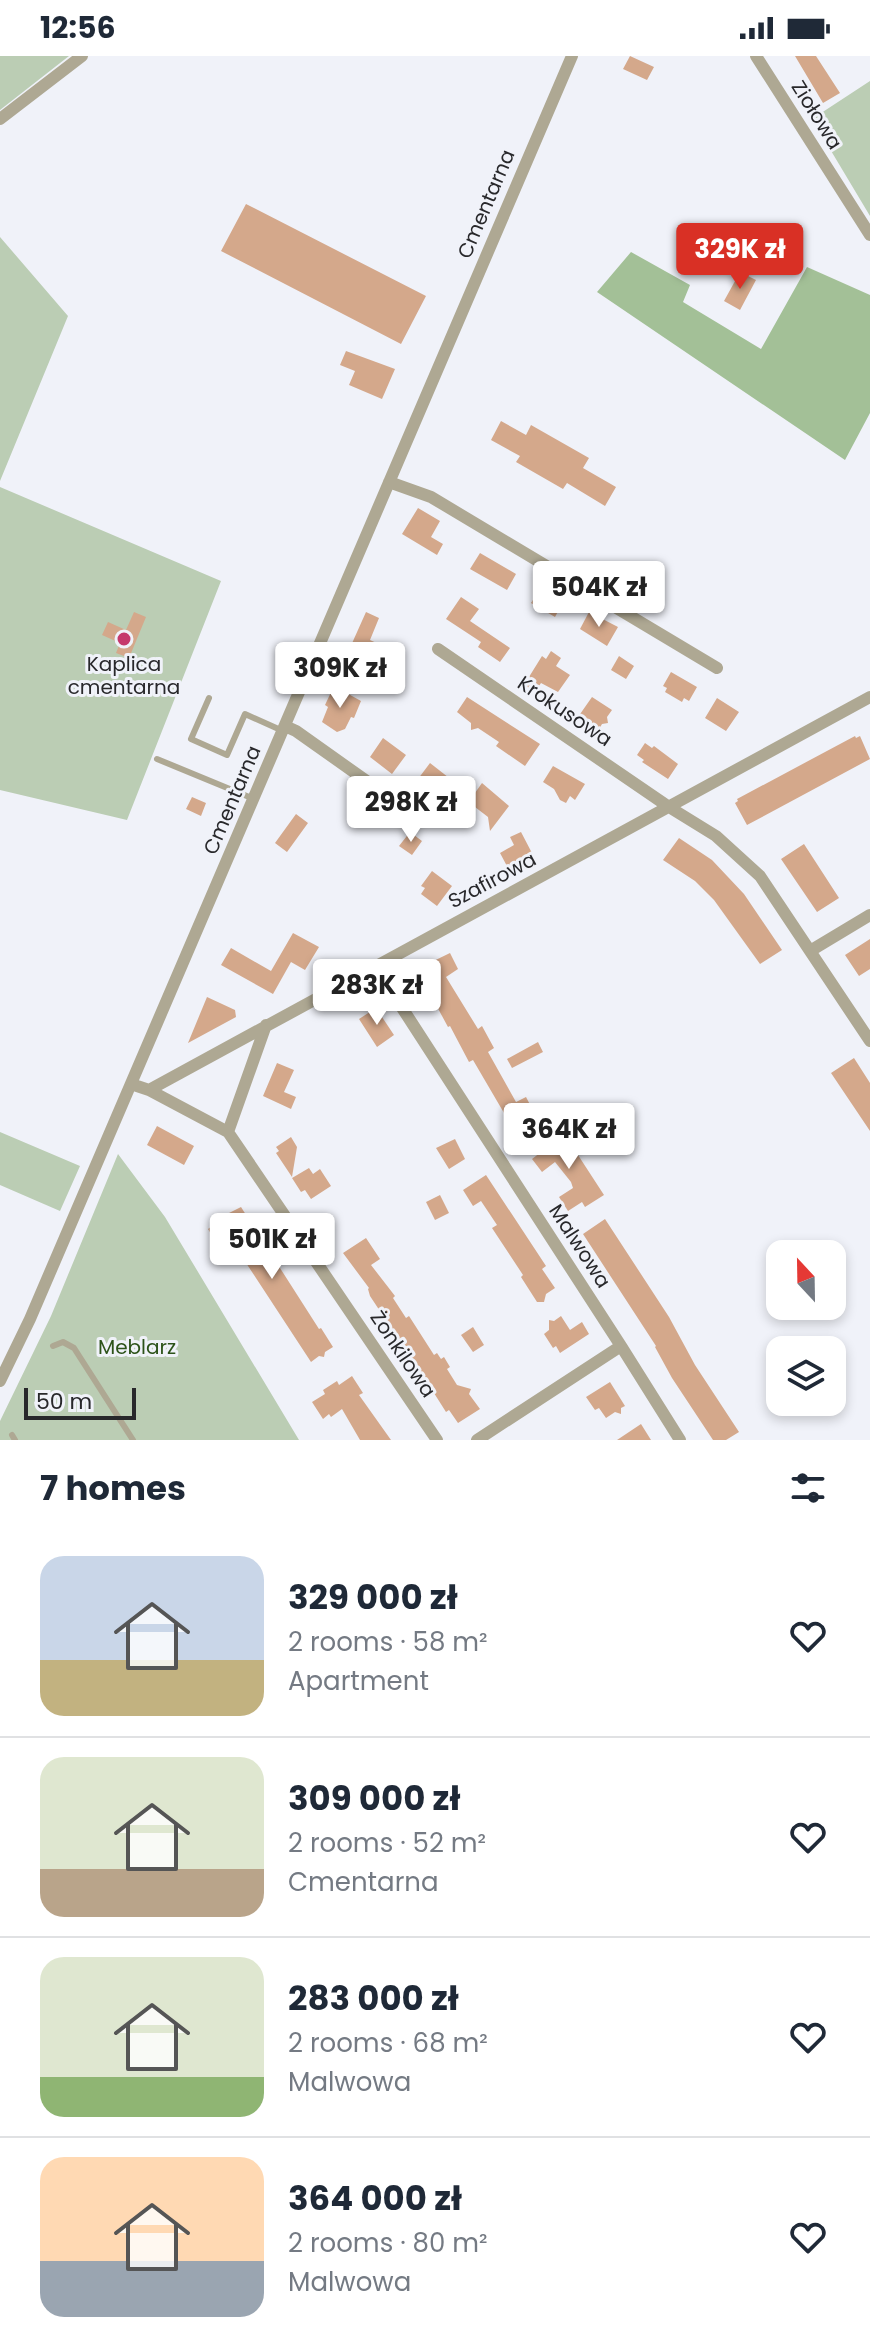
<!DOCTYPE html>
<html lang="en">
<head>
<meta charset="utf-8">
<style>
  :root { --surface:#fff; --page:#f6f6f7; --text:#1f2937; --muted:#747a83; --line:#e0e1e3; --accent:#d93025 }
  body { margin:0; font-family:Poppins,sans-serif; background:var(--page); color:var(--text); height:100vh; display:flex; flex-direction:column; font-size:30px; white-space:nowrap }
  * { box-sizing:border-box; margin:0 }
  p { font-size:26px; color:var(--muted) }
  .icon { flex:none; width:44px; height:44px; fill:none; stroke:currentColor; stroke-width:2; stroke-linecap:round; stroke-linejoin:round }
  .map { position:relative; height:1384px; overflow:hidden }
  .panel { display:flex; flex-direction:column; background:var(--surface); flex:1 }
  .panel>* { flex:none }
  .needle { width:52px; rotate:338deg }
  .tools { position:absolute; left:766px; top:1184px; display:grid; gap:16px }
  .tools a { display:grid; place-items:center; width:80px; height:80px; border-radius:16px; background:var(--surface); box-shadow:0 4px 12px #0003; font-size:40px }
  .scale { position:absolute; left:24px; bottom:20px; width:112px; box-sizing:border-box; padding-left:8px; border:4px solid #28282b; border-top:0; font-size:22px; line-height:28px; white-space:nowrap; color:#28282b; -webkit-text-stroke:6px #f0f2f9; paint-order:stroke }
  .price { position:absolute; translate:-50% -68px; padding:0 18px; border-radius:8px; background:#fff; color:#222; font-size:26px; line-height:52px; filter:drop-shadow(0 2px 4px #0008) }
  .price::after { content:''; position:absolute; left:50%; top:48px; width:24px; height:18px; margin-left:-12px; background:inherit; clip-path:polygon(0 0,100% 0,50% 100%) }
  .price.active { background:var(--accent); color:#fff }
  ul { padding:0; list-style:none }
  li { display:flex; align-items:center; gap:24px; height:200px; padding:0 40px }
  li+li { border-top:2px solid var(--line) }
  li span { display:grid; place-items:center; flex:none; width:224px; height:160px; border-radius:24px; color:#555 }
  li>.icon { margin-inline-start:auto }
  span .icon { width:96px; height:96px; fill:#fffc; stroke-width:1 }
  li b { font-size:34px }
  h2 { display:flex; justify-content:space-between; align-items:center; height:96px; padding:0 40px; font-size:34px }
  .status { display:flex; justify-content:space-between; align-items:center; height:56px; padding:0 40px; background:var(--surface); direction:ltr }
  .status svg { height:22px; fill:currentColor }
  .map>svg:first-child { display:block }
</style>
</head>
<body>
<div class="status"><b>12:56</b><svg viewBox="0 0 49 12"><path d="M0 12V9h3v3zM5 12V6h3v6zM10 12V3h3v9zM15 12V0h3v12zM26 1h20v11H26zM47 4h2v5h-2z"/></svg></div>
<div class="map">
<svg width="870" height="1384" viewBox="0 0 870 1384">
  <rect width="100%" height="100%" fill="#f0f2f9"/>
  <path fill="#bbcdb4" d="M 0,0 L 69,0 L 0,54 Z
    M 870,25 L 870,160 L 812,63 Z
    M 0,181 L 68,260 L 0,425 Z
    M 0,431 L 221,525 L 127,764 L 0,734 Z
    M 0,1076 L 80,1110 L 60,1155 L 0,1129 Z
    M 118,1098 L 165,1161 L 299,1384 L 0,1384 L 0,1365 L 51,1260 Z"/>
  <path fill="#a3c097" d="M 631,196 L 690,229 L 683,246 L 761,293 L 807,211 L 870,239 L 870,357 L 845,404 L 597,236 Z"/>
  <path fill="#d4a88b" d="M 630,0 L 654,11 L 647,24 L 623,13 Z
    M 795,0 L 816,0 L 840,37 L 823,47 Z
    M 246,148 L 426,240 L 401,288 L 221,195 Z
    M 706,170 L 757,196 L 748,214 L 733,207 L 736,202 L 699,183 Z
    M 740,216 L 756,224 L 740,254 L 724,245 Z
    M 346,295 L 395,313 L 382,343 L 349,329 L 355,315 L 340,309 Z
    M 501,365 L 526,379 L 531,369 L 589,402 L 583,412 L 616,431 L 605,450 L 567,427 L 563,433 L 516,406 L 520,400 L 491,384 Z
    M 418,452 L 440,465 L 431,481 L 443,488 L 437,499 L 402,478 Z
    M 480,497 L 516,518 L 507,534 L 470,513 Z
    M 543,528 L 566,541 L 555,561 L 531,547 Z
    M 461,541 L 479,553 L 470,565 L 510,592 L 500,606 L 478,591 L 481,586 L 446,563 Z
    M 134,556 L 146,561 L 129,602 L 116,597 L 120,587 L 102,579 L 108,566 L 126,574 Z
    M 366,556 L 379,562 L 370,584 L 394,595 L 393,597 L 399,600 L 393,614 L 384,610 L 379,621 L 372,619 L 366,621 L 364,615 L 356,612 L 362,600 L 349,594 Z
    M 589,556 L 618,571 L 607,590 L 580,573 Z
    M 551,595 L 561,602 L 556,610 L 570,619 L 558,636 L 541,627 L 535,636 L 524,629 L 542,600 L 546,603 Z
    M 619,600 L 634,610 L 626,623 L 611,614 Z
    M 671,616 L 697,631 L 689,645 L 684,642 L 682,646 L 665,636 L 667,632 L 663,630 Z
    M 334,630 L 361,645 L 354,662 L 351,661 L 345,673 L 337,676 L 322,666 L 328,651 L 325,649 Z
    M 467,641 L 540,688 L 525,710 L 496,690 L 499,686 L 478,672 L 471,674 L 471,667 L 457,656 Z
    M 592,641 L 612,654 L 607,661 L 608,667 L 602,668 L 598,675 L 578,661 Z
    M 717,642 L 739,656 L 726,675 L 705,662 Z
    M 855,680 L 856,682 L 860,680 L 870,703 L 747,769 L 735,747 L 738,745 L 737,743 Z
    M 383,682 L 406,699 L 392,718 L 370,701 Z
    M 645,687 L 652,692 L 654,690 L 678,708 L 668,723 L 642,706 L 644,704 L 637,699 Z
    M 430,707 L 453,725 L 442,741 L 418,723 Z
    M 553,710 L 585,728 L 575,744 L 570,740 L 566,747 L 560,744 L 554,733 L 543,726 Z
    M 482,727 L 509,750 L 490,775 L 488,761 L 475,751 L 463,754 Z
    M 192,741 L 206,747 L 201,760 L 186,753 Z
    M 296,758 L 308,767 L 287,796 L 275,787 Z
    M 410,776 L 422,785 L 412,799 L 399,790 Z
    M 521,776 L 533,799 L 508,812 L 500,797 L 514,789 L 510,781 Z
    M 679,782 L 712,804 L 744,838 L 782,894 L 760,908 L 714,844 L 695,825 L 663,804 Z
    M 804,788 L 839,842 L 817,856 L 781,803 Z
    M 432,815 L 452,830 L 437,850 L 421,838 L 425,832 L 421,830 Z
    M 293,877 L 319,891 L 305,914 L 291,906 L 273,938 L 221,909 L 231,892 L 271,915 Z
    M 870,883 L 870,913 L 859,920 L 845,899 Z
    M 450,897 L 458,913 L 446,921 L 478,973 L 482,970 L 494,992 L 488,996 L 516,1046 L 526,1041 L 537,1062 L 514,1074 L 473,1004 L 469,1006 L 450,970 L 448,971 L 435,947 L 439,946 L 428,925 L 414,933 L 417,922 L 413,915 Z
    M 207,941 L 235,954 L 236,961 L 188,987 Z
    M 376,952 L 394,979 L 377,991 L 359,963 Z
    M 538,986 L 543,996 L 512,1012 L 507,1003 Z
    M 854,1002 L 870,1027 L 870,1075 L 831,1017 Z
    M 277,1007 L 294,1014 L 284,1036 L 296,1041 L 291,1053 L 263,1040 Z
    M 157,1070 L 194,1090 L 184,1109 L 147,1089 Z
    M 559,1074 L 578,1099 L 604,1139 L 585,1151 L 582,1146 L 568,1155 L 559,1141 L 573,1132 L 571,1126 L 555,1106 L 542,1116 L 532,1103 L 545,1093 L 541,1088 Z
    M 291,1081 L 297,1091 L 292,1121 L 276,1097 L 279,1095 L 276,1091 Z
    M 455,1083 L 465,1103 L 449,1113 L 436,1092 Z
    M 309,1112 L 313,1118 L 320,1113 L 331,1130 L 311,1143 L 305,1134 L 301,1136 L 292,1122 Z
    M 486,1119 L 546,1210 L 542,1213 L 555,1232 L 546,1238 L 544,1246 L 537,1246 L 521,1221 L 523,1219 L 492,1172 L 497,1169 L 481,1145 L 473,1150 L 463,1134 Z
    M 440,1139 L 449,1157 L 435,1164 L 426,1146 Z
    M 241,1151 L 319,1273 L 321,1272 L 333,1291 L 325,1296 L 324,1301 L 319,1300 L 311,1306 L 231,1184 L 219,1191 L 208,1173 L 215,1168 L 217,1163 Z
    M 605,1163 L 669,1261 L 695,1309 L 739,1376 L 726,1384 L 713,1384 L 672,1322 L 655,1291 L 656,1290 L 583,1178 Z
    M 366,1182 L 380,1203 L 371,1209 L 395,1240 L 393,1242 L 406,1262 L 409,1260 L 434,1299 L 437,1297 L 441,1303 L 444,1301 L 450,1311 L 447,1313 L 457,1329 L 471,1333 L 469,1338 L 480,1353 L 458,1367 L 449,1354 L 446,1356 L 427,1326 L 424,1328 L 418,1319 L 421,1317 L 370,1240 L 368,1233 L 369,1232 L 343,1197 Z
    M 561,1260 L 570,1274 L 582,1266 L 589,1278 L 560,1297 L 556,1290 L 553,1292 L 544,1278 L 549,1274 L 549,1264 L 554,1265 Z
    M 473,1271 L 484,1289 L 473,1296 L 461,1279 Z
    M 352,1320 L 363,1337 L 359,1339 L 391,1384 L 360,1384 L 342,1353 L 331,1361 L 329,1358 L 323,1363 L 312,1346 L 325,1338 L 323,1334 L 337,1325 L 339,1329 Z
    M 610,1326 L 625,1350 L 621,1352 L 621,1358 L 615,1356 L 606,1362 L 599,1352 L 595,1354 L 586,1341 Z
    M 641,1368 L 651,1384 L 617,1384 Z"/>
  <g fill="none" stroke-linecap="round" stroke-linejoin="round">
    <path stroke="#aea893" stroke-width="6" d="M 209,642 L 191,683 L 227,699 L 245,658 L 283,675
      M 157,703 L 254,743
      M 53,1290 L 63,1286 L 74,1292 L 133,1384
      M 12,1379 L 15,1384"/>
    <path stroke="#aea893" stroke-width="12" d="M 756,0 L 870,179
      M 0,63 L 82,0
      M 389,426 L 431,441 L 717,612
      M 438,593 L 669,751 L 716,780 L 760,820 L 870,985
      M 285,670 L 296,675 L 423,765
      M 810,895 L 870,859
      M 375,910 L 621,1290 L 680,1384
      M 266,969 L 228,1076 L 437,1384
      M 131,1028 L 149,1034 L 228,1076
      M 149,1034 L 870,641
      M 0,1325 L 30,1263 L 572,0
      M 477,1384 L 621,1290"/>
  </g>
  <circle fill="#c5396c" stroke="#f0f2f9" stroke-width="3" cx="124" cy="583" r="8"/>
  <g text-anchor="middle" stroke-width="6" stroke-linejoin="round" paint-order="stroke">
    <g font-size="20" fill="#28282b" stroke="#f0f2f9">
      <text transform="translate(817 59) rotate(58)" y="7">Ziołowa</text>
      <text transform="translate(486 148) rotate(-67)" y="7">Cmentarna</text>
      <text transform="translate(565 655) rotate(34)" y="7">Krokusowa</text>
      <text transform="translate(232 744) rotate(-67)" y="7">Cmentarna</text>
      <text transform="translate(492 824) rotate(-28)" y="7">Szafirowa</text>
      <text transform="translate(580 1190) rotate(57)" y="7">Malwowa</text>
      <text transform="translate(403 1298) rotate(56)" y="7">Żonkilowa</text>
    </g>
    <g font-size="20" fill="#28282b" stroke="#f0f2f9">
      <text x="124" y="615">Kaplica<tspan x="124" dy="23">cmentarna</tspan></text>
    </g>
    <g font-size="20" fill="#2d531a" stroke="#f0f2f9">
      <text x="137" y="1298">Meblarz</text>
    </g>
  </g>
</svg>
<div class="tools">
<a><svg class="needle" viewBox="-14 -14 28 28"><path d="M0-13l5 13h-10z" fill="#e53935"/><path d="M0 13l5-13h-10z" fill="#747a83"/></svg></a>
<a><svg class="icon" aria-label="layers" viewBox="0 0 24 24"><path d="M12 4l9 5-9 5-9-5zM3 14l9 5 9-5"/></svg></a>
</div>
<div class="scale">50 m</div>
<b class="price active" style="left:740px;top:235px">329K zł</b>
<b class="price" style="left:599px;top:573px">504K zł</b>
<b class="price" style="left:340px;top:654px">309K zł</b>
<b class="price" style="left:411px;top:788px">298K zł</b>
<b class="price" style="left:377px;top:971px">283K zł</b>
<b class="price" style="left:569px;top:1115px">364K zł</b>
<b class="price" style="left:272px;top:1225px">501K zł</b>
</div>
<section class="panel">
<h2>7 homes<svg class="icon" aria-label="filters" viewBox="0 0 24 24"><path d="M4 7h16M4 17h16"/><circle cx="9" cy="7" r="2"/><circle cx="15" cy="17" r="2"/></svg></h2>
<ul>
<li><span style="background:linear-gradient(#c9d6e8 65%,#c2b280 0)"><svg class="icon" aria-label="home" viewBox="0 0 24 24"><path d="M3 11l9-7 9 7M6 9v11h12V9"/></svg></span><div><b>329 000 zł</b><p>2 rooms · 58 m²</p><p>Apartment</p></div><svg class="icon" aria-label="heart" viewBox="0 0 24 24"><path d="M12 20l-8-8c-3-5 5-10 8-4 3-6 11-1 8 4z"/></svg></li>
<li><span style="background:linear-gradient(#dfe7d0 70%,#b9a48a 0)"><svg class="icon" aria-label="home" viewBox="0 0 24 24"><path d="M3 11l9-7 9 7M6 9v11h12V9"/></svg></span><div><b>309 000 zł</b><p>2 rooms · 52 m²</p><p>Cmentarna</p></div><svg class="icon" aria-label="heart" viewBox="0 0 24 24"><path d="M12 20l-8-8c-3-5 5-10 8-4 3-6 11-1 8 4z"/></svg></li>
<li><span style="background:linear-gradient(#dfe7d0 75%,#8fb573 0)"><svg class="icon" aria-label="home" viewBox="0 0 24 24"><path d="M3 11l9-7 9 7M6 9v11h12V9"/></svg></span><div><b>283 000 zł</b><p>2 rooms · 68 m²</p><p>Malwowa</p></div><svg class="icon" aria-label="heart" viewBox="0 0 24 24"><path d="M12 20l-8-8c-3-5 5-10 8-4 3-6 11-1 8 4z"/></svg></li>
<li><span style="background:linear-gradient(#ffd9b3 65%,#9aa5b1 0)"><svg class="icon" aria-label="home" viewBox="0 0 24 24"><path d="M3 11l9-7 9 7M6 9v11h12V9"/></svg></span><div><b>364 000 zł</b><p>2 rooms · 80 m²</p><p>Malwowa</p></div><svg class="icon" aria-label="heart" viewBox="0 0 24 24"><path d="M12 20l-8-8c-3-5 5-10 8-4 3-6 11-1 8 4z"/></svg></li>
</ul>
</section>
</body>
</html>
